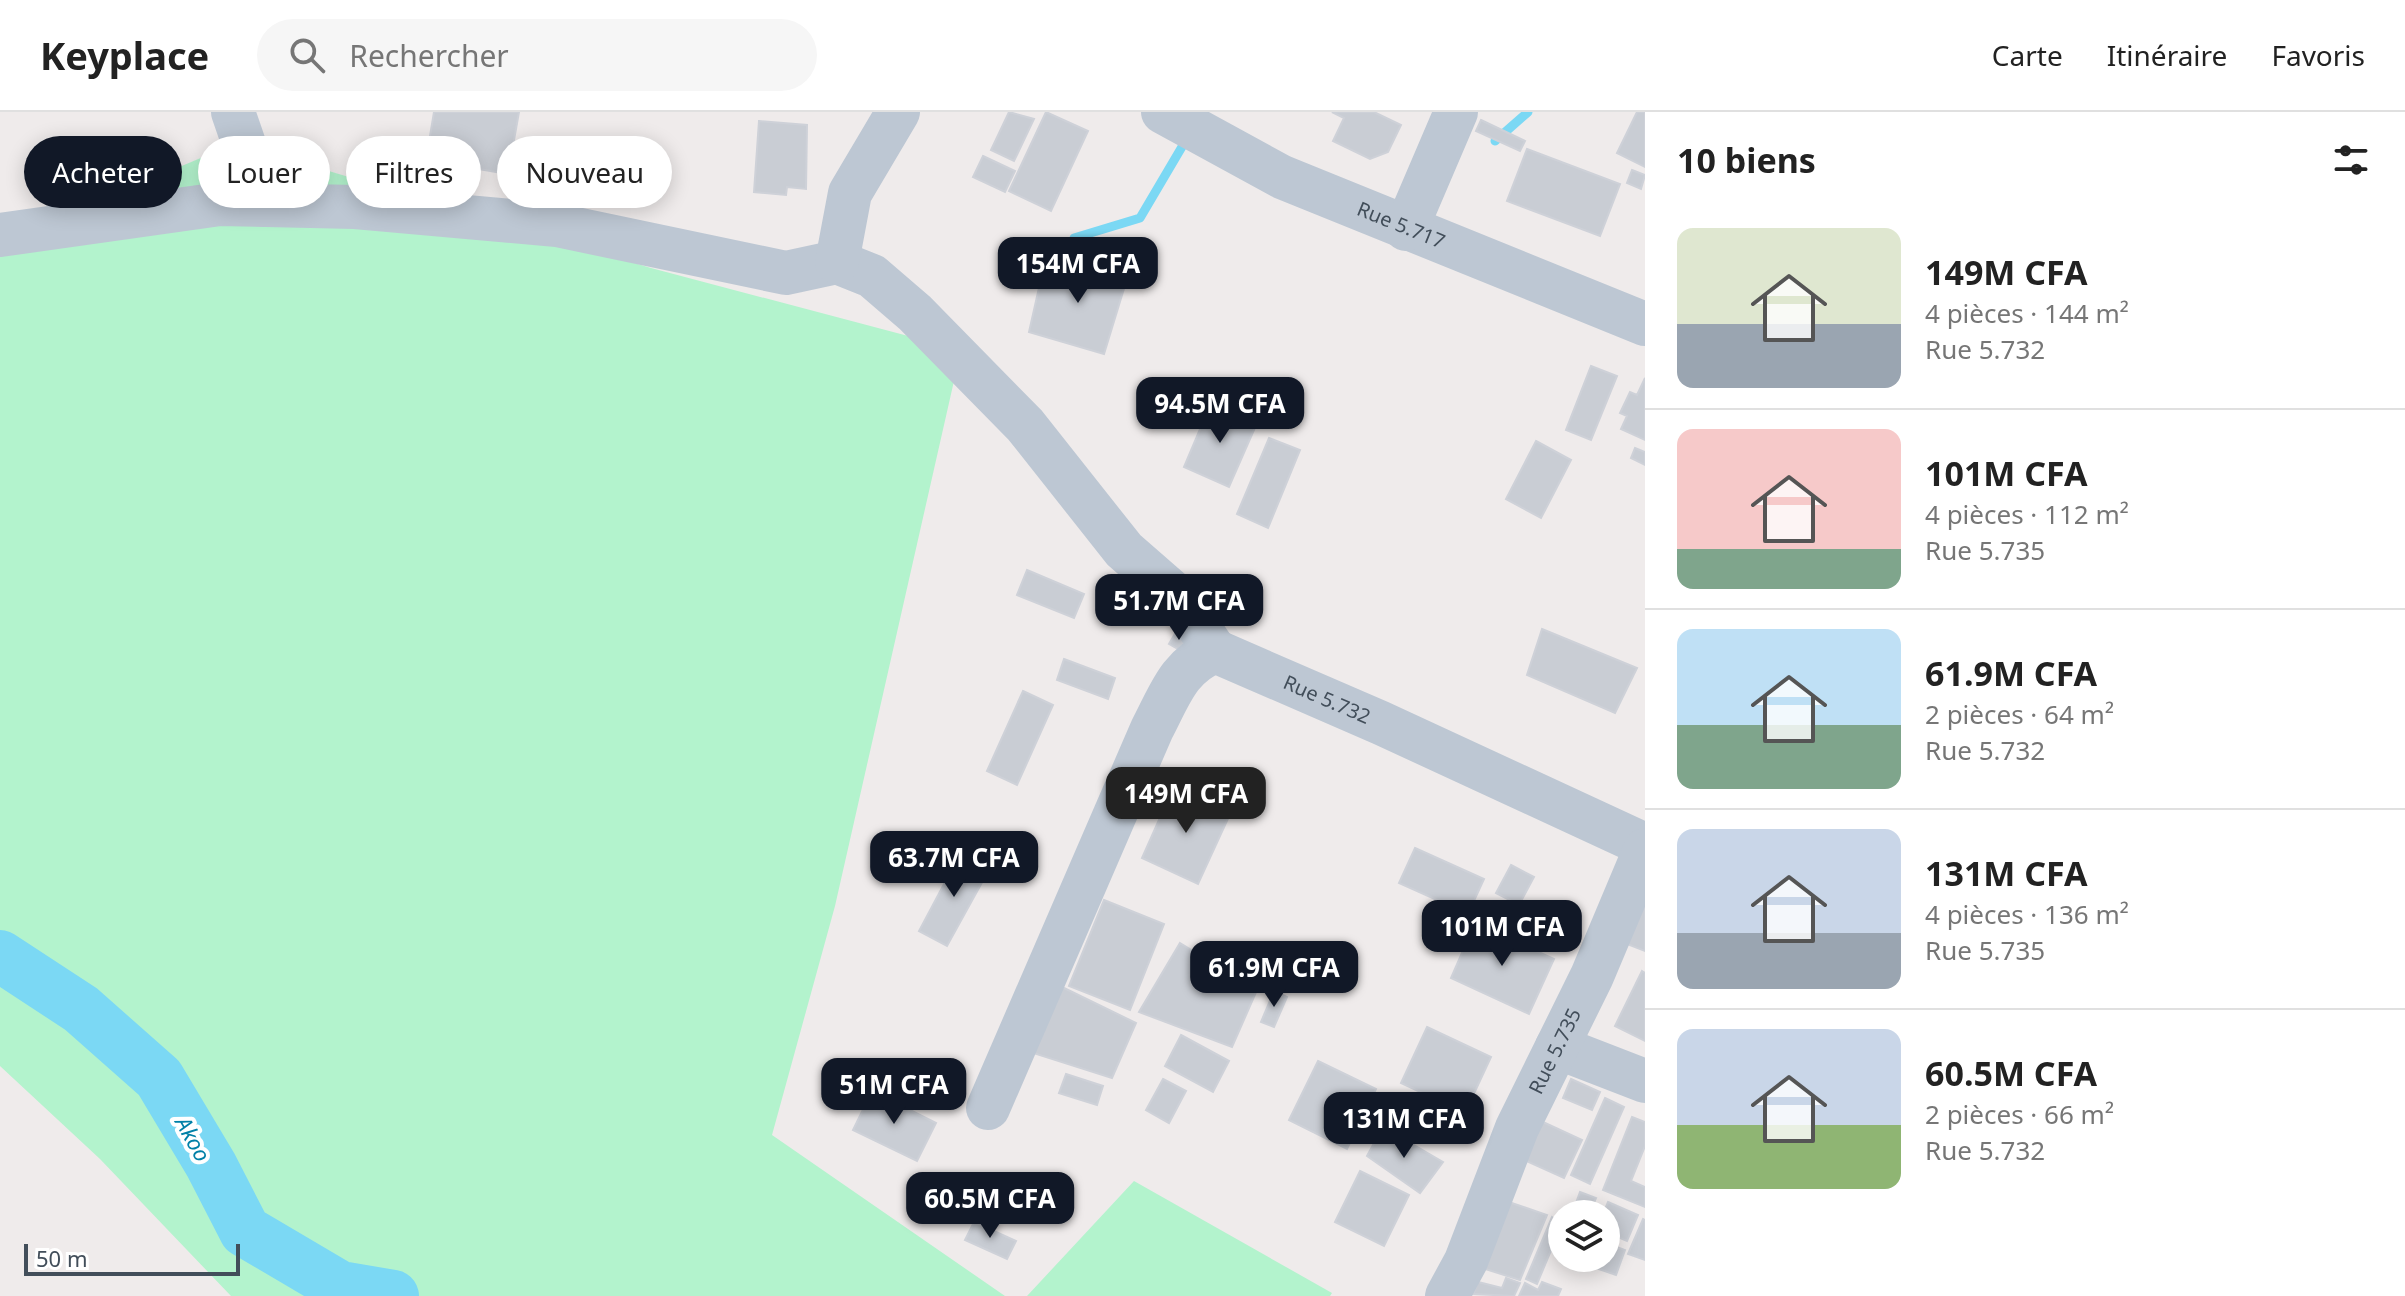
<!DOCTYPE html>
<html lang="fr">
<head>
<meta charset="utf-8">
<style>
  :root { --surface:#fff; --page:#f6f6f6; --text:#222; --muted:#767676; --line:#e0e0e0; --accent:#111827 }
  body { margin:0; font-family:"Noto Sans",sans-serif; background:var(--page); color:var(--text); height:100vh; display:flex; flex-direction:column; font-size:30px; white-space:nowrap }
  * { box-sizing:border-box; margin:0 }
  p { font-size:26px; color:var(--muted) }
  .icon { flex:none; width:44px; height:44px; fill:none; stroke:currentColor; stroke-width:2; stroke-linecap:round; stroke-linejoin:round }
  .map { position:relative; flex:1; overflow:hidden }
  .sheet { display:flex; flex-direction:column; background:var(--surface); width:760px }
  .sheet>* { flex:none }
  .top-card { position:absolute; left:24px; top:24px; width:760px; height:72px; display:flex; gap:16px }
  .buttons { position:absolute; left:1548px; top:1088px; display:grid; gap:16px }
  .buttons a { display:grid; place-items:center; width:72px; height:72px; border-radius:50%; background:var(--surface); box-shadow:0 4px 20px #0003; font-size:40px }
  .scale { position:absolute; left:24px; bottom:20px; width:216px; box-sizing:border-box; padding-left:8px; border:4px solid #424e5a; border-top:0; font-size:22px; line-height:28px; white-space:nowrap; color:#424e5a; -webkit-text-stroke:6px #fff; paint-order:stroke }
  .price { position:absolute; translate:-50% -68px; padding:0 18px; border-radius:16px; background:var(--accent); color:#fff; font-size:26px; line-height:52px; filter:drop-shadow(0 2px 4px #0008) }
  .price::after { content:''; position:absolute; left:50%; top:48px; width:24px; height:18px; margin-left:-12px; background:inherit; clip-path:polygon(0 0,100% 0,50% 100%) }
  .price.current { background:#222; color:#fff }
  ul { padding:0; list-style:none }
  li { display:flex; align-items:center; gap:24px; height:200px; padding:0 32px }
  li+li { border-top:2px solid var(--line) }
  li span { display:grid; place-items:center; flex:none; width:224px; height:160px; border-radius:16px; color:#555 }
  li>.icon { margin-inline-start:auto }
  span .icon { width:96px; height:96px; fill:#fffc; stroke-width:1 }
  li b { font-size:34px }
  h2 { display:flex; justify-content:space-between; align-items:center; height:96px; padding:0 32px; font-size:34px }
  .chip { padding:0 28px; border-radius:36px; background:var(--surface); box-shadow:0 4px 20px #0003; font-size:28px; line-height:72px }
  .chip.current { background:var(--accent); color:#fff }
  header { display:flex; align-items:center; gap:48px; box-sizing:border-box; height:112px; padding:0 40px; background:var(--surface); border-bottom:2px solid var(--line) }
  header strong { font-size:38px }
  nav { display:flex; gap:44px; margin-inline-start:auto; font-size:28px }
  .search { width:560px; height:72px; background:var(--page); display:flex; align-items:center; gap:20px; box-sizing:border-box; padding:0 28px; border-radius:44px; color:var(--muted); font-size:30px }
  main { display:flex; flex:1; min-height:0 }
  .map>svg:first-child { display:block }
</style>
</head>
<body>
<header>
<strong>Keyplace</strong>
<div class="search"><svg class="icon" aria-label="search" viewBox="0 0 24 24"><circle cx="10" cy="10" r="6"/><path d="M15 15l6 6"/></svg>Rechercher</div>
<nav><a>Carte</a><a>Itinéraire</a><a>Favoris</a></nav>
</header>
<main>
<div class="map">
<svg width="1645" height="1184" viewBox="0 0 1645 1184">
  <rect width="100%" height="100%" fill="#efebeb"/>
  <path fill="#b3f3cd" d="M 236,31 L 651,156 L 961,238 L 835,794 L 772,1023 L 1005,1184 L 231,1184 L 100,1047 L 0,954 L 0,131 Z
    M 1134,1069 L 1332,1181 L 1330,1184 L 1027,1184 Z"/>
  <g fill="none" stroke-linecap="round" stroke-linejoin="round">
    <path stroke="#7bd8f4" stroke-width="9" d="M 1495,29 L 1528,0
      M 1074,126 L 1140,106 L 1186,28"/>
    <path stroke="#7bd8f4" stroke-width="52" d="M 0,844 L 81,897 L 159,966 L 211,1053 L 245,1119 L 340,1175 L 393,1184"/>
  </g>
  <path fill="#c9cdd4" stroke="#ced1d8" stroke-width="2" d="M 434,0 L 519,0 L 508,62 L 426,48 Z
    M 1009,0 L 1034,7 L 1014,49 L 991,38 Z
    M 1046,0 L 1088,19 L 1051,99 L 1009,79 Z
    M 1332,0 L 1374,0 L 1401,13 L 1388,40 L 1370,47 L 1333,29 L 1344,6 Z
    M 1637,0 L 1645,0 L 1645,55 L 1617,41 Z
    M 1481,8 L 1525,29 L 1520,39 L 1476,19 Z
    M 759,9 L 807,13 L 806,77 L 787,75 L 786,83 L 754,80 Z
    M 1527,37 L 1620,72 L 1600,124 L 1507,89 Z
    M 983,44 L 1015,59 L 1005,80 L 973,65 Z
    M 1632,58 L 1645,63 L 1641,77 L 1627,71 Z
    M 1045,149 L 1129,160 L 1104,242 L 1029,220 Z
    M 1591,254 L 1617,264 L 1591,328 L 1566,318 Z
    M 1645,266 L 1645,328 L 1621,317 L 1627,304 L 1620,301 L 1630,280 L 1637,283 Z
    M 1211,291 L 1257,311 L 1229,375 L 1184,355 Z
    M 1269,326 L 1300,338 L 1268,416 L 1237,402 Z
    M 1536,329 L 1571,348 L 1541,406 L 1506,387 Z
    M 1635,336 L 1645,340 L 1645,353 L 1631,346 Z
    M 1027,458 L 1084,482 L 1074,506 L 1017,483 Z
    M 1542,517 L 1637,556 L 1615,601 L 1527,563 Z
    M 1176,520 L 1190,529 L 1183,540 L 1169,532 Z
    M 1064,547 L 1115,566 L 1108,587 L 1057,568 Z
    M 1023,579 L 1053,593 L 1017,673 L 987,659 Z
    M 1174,674 L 1231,700 L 1198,772 L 1142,746 Z
    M 1415,736 L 1484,767 L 1468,802 L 1399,771 Z
    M 961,740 L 990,756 L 947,834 L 919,819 Z
    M 1511,753 L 1534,765 L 1519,793 L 1496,781 Z
    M 1104,788 L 1164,812 L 1130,898 L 1069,874 Z
    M 1645,791 L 1645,839 L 1627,832 Z
    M 1475,811 L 1554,847 L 1529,902 L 1451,866 Z
    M 1180,831 L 1257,878 L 1232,935 L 1139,900 Z
    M 1642,859 L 1645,861 L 1645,929 L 1615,914 Z
    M 1062,875 L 1136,911 L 1112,966 L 1030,940 Z
    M 1274,879 L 1287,885 L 1274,915 L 1261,910 Z
    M 1427,915 L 1491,945 L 1465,1001 L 1401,971 Z
    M 1181,923 L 1229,949 L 1213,980 L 1165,954 Z
    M 1318,949 L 1376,977 L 1347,1037 L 1289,1008 Z
    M 1066,962 L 1103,974 L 1097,993 L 1059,981 Z
    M 1163,967 L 1186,979 L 1169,1011 L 1146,998 Z
    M 1571,967 L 1600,980 L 1592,998 L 1563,986 Z
    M 872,979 L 936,1011 L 917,1049 L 853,1018 Z
    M 1605,986 L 1624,995 L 1590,1072 L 1571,1063 Z
    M 1530,1004 L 1582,1028 L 1564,1066 L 1513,1043 Z
    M 1632,1005 L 1645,1010 L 1645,1034 L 1631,1069 L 1645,1075 L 1645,1095 L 1603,1078 Z
    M 1383,1015 L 1443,1050 L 1420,1081 L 1367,1044 Z
    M 1360,1059 L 1409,1083 L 1384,1134 L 1335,1110 Z
    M 1580,1080 L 1596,1086 L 1589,1102 L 1572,1102 Z
    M 1500,1087 L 1547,1103 L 1520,1168 L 1479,1155 Z
    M 1608,1090 L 1638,1103 L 1627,1129 L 1606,1120 L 1606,1102 L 1603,1102 Z
    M 1552,1105 L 1562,1112 L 1537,1172 L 1526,1167 Z
    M 1643,1107 L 1645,1108 L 1645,1148 L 1628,1142 Z
    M 974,1110 L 1016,1129 L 1007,1147 L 965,1128 Z
    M 1606,1131 L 1625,1138 L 1616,1163 L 1590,1154 L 1588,1158 L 1573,1152 L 1575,1146 L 1606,1146 Z
    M 1506,1166 L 1520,1171 L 1514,1184 L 1473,1182 L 1478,1170 L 1502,1176 Z
    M 1542,1170 L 1561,1177 L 1558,1184 L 1519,1184 L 1525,1171 L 1538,1178 Z"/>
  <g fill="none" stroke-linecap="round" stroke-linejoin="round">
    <g stroke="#bdc7d3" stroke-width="44">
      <path d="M 233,0 L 265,93"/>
      <path id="s1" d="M 1163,0 L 1282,65 L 1645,212"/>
      <path d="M 1406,117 L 1456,0"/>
      <path d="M 0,123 L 220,92 L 355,95 L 557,113 L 786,161 L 837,150 L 872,164 L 915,201 L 1025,313 L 1124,438 L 1179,486 L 1215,539"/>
      <path d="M 837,150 L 850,81 L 898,0"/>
      <path d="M 1557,935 L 1645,969"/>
      <path id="s2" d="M 988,996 L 1152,617 C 1170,583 1178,554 1215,539 L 1381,611 L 1645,733"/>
      <path id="s3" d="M 1447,1184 L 1466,1149 L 1517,1016 L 1592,864 L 1645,738"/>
    </g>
  </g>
  <g text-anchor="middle" stroke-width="8" stroke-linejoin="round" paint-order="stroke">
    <g font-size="20" fill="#424e5a" stroke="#fff">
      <text dy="7" stroke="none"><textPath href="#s1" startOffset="264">Rue 5.717</textPath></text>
      <text dy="7" stroke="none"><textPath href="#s2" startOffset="638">Rue 5.732</textPath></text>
      <text dy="7" stroke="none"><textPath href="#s3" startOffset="268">Rue 5.735</textPath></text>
    </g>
    <g font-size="22" font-style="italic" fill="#0180a7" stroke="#fff">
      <text transform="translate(193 1027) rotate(61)" y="8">Akoo</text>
    </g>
  </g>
</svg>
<div class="buttons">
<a><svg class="icon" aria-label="layers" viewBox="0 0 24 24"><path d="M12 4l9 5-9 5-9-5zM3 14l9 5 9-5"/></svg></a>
</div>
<div class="scale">50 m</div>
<b class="price" style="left:1078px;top:193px">154M CFA</b>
<b class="price" style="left:1220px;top:333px">94.5M CFA</b>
<b class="price" style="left:1179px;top:530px">51.7M CFA</b>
<b class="price current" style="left:1186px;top:723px">149M CFA</b>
<b class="price" style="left:954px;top:787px">63.7M CFA</b>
<b class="price" style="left:1502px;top:856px">101M CFA</b>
<b class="price" style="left:1274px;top:897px">61.9M CFA</b>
<b class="price" style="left:894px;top:1014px">51M CFA</b>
<b class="price" style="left:1404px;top:1048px">131M CFA</b>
<b class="price" style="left:990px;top:1128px">60.5M CFA</b>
<div class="top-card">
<a class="chip current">Acheter</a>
<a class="chip">Louer</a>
<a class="chip">Filtres</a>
<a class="chip">Nouveau</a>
</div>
</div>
<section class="sheet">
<h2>10 biens<svg class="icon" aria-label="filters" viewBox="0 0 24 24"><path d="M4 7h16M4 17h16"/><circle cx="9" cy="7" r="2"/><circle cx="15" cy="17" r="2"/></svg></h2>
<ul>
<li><span style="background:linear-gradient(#dfe7d0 60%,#9aa5b1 0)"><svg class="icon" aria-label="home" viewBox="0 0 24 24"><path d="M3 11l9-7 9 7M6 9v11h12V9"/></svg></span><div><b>149M CFA</b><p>4 pièces · 144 m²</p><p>Rue 5.732</p></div></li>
<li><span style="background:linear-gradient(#f6c9c9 75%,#7fa58c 0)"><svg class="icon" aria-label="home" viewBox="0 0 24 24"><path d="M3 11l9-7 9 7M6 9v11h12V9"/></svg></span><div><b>101M CFA</b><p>4 pièces · 112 m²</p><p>Rue 5.735</p></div></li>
<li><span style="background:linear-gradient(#bfe0f5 60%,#7fa58c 0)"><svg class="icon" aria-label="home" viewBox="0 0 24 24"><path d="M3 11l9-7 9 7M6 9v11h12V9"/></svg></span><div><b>61.9M CFA</b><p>2 pièces · 64 m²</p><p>Rue 5.732</p></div></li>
<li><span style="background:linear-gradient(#c9d6e8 65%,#9aa5b1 0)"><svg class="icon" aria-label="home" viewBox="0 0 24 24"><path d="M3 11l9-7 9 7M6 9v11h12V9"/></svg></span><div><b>131M CFA</b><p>4 pièces · 136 m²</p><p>Rue 5.735</p></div></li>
<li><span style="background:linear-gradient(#c9d6e8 60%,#8fb573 0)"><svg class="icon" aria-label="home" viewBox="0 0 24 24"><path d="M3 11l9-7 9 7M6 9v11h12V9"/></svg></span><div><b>60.5M CFA</b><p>2 pièces · 66 m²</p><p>Rue 5.732</p></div></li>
</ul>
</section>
</main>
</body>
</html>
